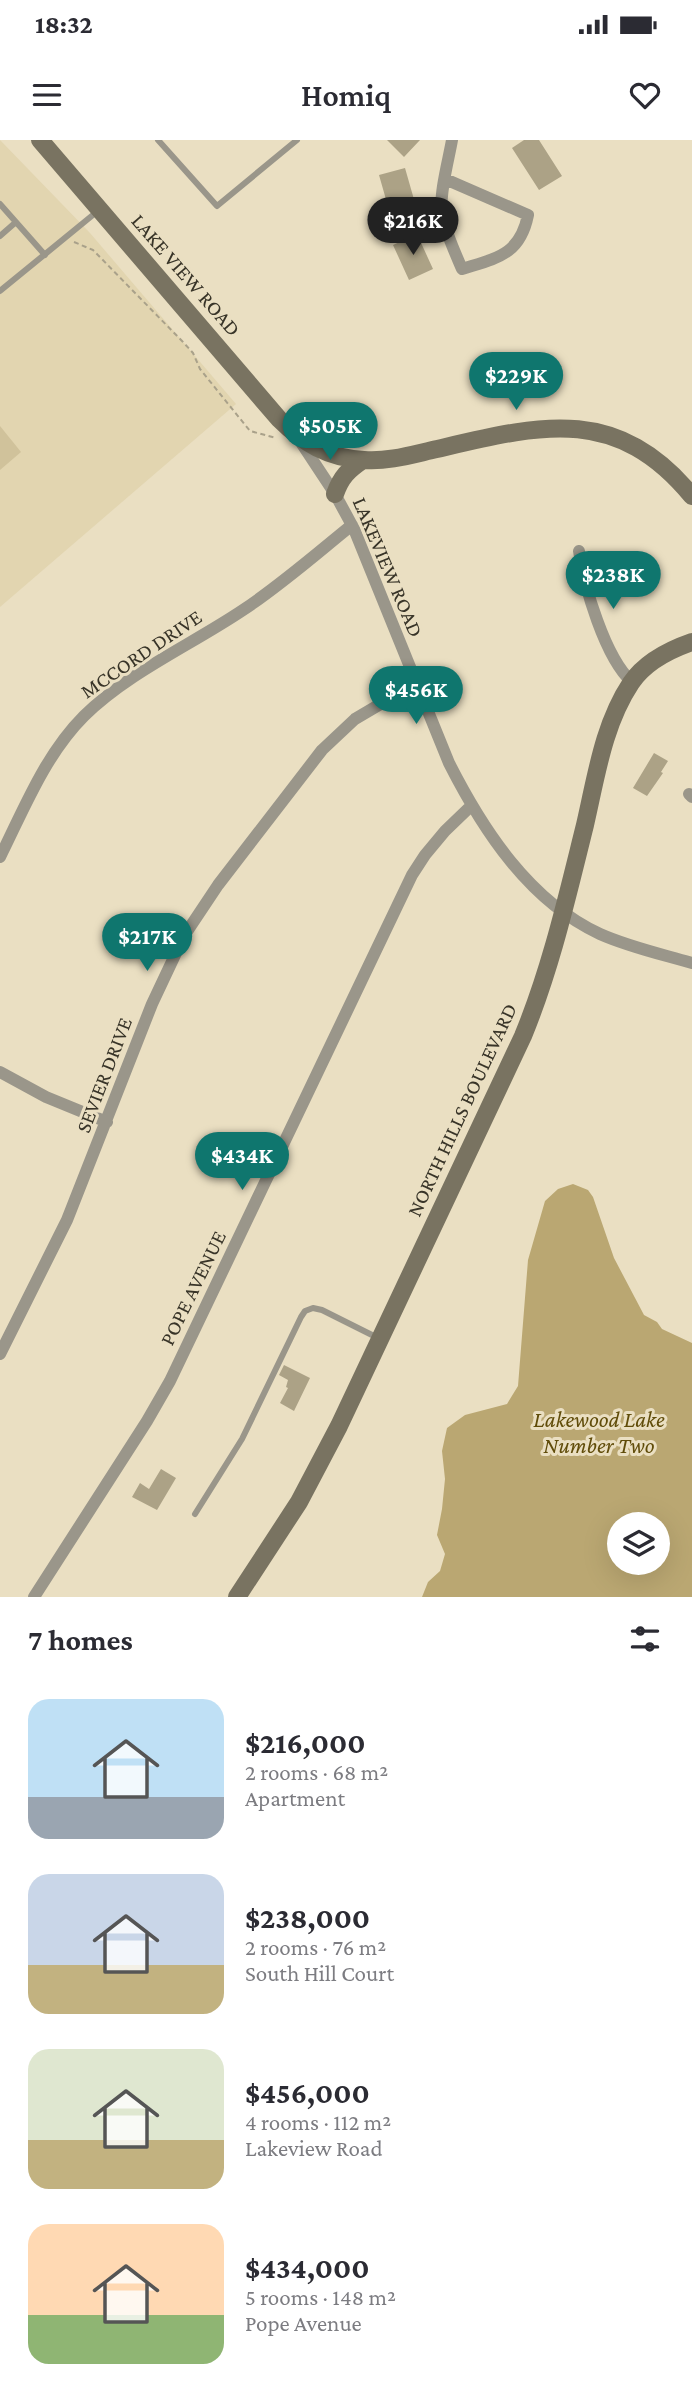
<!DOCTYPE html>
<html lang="en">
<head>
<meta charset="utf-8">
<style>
  :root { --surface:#fff; --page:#f2f2f3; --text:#2b2b33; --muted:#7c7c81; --accent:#0f766e }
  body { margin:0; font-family:"Crimson Pro",serif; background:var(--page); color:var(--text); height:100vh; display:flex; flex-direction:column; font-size:26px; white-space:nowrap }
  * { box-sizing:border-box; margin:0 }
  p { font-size:23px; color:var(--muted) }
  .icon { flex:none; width:38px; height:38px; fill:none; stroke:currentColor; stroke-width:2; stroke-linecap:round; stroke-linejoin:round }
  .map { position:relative; height:1457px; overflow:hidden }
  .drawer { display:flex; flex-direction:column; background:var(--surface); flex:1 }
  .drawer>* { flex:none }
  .fabs { position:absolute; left:607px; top:1372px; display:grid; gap:14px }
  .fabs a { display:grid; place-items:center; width:63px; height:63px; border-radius:50%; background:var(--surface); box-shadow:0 7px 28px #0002; font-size:35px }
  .price { position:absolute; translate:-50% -60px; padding:0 16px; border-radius:24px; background:var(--accent); color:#fff; font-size:23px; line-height:46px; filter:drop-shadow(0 2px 4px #0008) }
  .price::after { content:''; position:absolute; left:50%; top:42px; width:21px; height:16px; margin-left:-10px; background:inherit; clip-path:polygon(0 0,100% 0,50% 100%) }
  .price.active { background:#222; color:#fff }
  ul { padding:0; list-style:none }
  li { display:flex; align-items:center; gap:21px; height:175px; padding:0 28px }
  li span { display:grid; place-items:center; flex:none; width:196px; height:140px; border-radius:21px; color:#555 }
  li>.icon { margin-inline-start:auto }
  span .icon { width:84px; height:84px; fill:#fffc; stroke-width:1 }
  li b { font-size:30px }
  h2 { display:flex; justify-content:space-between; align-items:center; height:84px; padding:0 28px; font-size:30px }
  .status { display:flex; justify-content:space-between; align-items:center; height:49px; padding:0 35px; background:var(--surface); direction:ltr }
  .status svg { height:19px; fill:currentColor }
  header { display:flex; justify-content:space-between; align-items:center; height:91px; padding:0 28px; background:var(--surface); font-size:32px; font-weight:600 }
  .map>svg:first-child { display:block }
</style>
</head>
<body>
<div class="status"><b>18:32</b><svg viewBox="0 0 49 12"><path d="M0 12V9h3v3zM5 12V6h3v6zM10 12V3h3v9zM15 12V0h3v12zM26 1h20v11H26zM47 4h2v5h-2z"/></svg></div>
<header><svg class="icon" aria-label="menu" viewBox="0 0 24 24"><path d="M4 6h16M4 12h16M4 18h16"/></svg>Homiq<svg class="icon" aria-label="heart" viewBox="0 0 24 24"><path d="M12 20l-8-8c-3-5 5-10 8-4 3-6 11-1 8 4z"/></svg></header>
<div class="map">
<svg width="692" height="1457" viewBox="0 0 692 1457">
  <rect width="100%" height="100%" fill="#eadfc2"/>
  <path fill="#e2d5b0" d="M 0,0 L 90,93 L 236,264 L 0,467 Z"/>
  <path fill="#d0c29b" d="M 0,286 L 21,312 L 0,330 Z"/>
  <path fill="#baa772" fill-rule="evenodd" d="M 573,1044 L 588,1050 L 593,1057 L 614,1118 L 644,1175 L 657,1182 L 662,1189 L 692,1203 L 692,1457 L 422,1457 L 428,1442 L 440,1431 L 445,1414 L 437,1395 L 442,1369 L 445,1339 L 442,1311 L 447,1288 L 465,1275 L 507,1264 L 518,1246 L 528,1120 L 545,1061 L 558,1049 ZM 620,1384 L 658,1384 L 658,1423 L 620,1423 Z"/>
  <path fill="#aca286" d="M 387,0 L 420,0 L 404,17 Z
    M 524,0 L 539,0 L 562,36 L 539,50 L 512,8 Z
    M 405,28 L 419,77 L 393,84 L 379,35 Z
    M 417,94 L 433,129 L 409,140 L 393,105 Z
    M 654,613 L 668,621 L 661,632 L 663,633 L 647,656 L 633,648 Z
    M 284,1225 L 310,1238 L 294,1271 L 280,1263 L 288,1248 L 286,1247 L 288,1240 L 279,1235 Z
    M 161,1329 L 176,1338 L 157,1370 L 132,1357 L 140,1343 L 149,1349 Z"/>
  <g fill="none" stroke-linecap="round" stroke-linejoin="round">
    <path stroke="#a9a18a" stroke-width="2" stroke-dasharray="5 3.5" stroke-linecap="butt" d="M 74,102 L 93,110 L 183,202 L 193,213 L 200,229 L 250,291 L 276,298"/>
    <path stroke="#9a968a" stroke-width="6" d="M 158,0 L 217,66 L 297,0
      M 0,64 L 45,115
      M 0,96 L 16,82
      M 0,151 L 99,70
      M 195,1374 L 242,1299 L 301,1177 L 305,1171 L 313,1168 L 322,1170 L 380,1199"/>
    <path stroke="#9a968a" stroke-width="12" d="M 445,39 L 528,75 C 520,115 497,118 462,129 C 454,110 445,91 442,71 C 439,54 449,18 452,0
      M 300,301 L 335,354 L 354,389 L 449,623 C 483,690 529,761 600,794 C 629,807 661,814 692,823
      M 579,411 C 584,446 605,518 632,542
      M 689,654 L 692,657
      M 0,717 C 24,669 45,615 84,576 C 129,532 191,505 243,470 C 281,445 316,414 352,385
      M 0,932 L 46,957 L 107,982
      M 0,1214 L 67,1080 L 152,864 L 184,796 L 218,745 L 322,610 L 355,579 L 416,543
      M 34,1457 L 147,1281 L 170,1241 L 412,735 L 425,715 L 445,691 L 472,665"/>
    <path stroke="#797361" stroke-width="18" d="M 40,0 L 279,279 C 303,303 328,318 364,320 C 388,322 414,314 437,309 C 540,285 616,264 692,356
      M 335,354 C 341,337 348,330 363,320
      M 237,1457 L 299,1362 L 339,1286 L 523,896 C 551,828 567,757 585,685 C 596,638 603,585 631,543 C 645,522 669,510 692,502"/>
  </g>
  <g text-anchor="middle" stroke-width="6" stroke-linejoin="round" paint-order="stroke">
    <g font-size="21" fill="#383428" stroke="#eadfc2">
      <text transform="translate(186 135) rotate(49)" y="7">LAKE VIEW ROAD</text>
      <text transform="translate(388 427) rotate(67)" y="7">LAKEVIEW ROAD</text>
      <text transform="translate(141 514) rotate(-34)" y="7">MCCORD DRIVE</text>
      <text transform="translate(104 935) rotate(-69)" y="7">SEVIER DRIVE</text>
      <text transform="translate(462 970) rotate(-65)" y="7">NORTH HILLS BOULEVARD</text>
      <text transform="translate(193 1148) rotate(-64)" y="7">POPE AVENUE</text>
    </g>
    <g font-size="23" font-style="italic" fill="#604c09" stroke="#eadfc2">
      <text x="599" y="1287">Lakewood Lake<tspan x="599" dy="26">Number Two</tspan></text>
    </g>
  </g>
</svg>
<div class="fabs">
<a><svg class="icon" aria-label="layers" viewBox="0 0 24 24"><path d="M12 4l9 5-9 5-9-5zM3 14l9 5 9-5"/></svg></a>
</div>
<b class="price active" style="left:413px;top:117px">$216K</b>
<b class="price" style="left:516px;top:272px">$229K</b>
<b class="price" style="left:330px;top:322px">$505K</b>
<b class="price" style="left:613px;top:471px">$238K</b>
<b class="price" style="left:416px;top:586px">$456K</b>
<b class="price" style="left:147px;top:833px">$217K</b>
<b class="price" style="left:242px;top:1052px">$434K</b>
</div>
<section class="drawer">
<h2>7 homes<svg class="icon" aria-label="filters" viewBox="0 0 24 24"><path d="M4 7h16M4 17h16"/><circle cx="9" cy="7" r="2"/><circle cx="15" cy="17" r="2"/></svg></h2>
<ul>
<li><span style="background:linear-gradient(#bfe0f5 70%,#9aa5b1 0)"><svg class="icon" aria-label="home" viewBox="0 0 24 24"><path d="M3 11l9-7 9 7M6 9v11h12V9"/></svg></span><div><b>$216,000</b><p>2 rooms · 68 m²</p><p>Apartment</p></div></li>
<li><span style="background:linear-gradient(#c9d6e8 65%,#c2b280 0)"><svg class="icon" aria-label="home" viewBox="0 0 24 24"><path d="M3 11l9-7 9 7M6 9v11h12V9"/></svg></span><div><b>$238,000</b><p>2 rooms · 76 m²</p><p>South Hill Court</p></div></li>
<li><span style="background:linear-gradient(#dfe7d0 65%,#c2b280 0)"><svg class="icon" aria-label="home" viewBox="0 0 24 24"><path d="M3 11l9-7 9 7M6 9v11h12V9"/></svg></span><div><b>$456,000</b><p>4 rooms · 112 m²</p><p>Lakeview Road</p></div></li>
<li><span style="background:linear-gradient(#ffd9b3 65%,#8fb573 0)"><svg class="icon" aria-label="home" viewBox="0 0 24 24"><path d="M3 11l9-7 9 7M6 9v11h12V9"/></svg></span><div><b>$434,000</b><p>5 rooms · 148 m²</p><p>Pope Avenue</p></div></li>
</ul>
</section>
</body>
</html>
